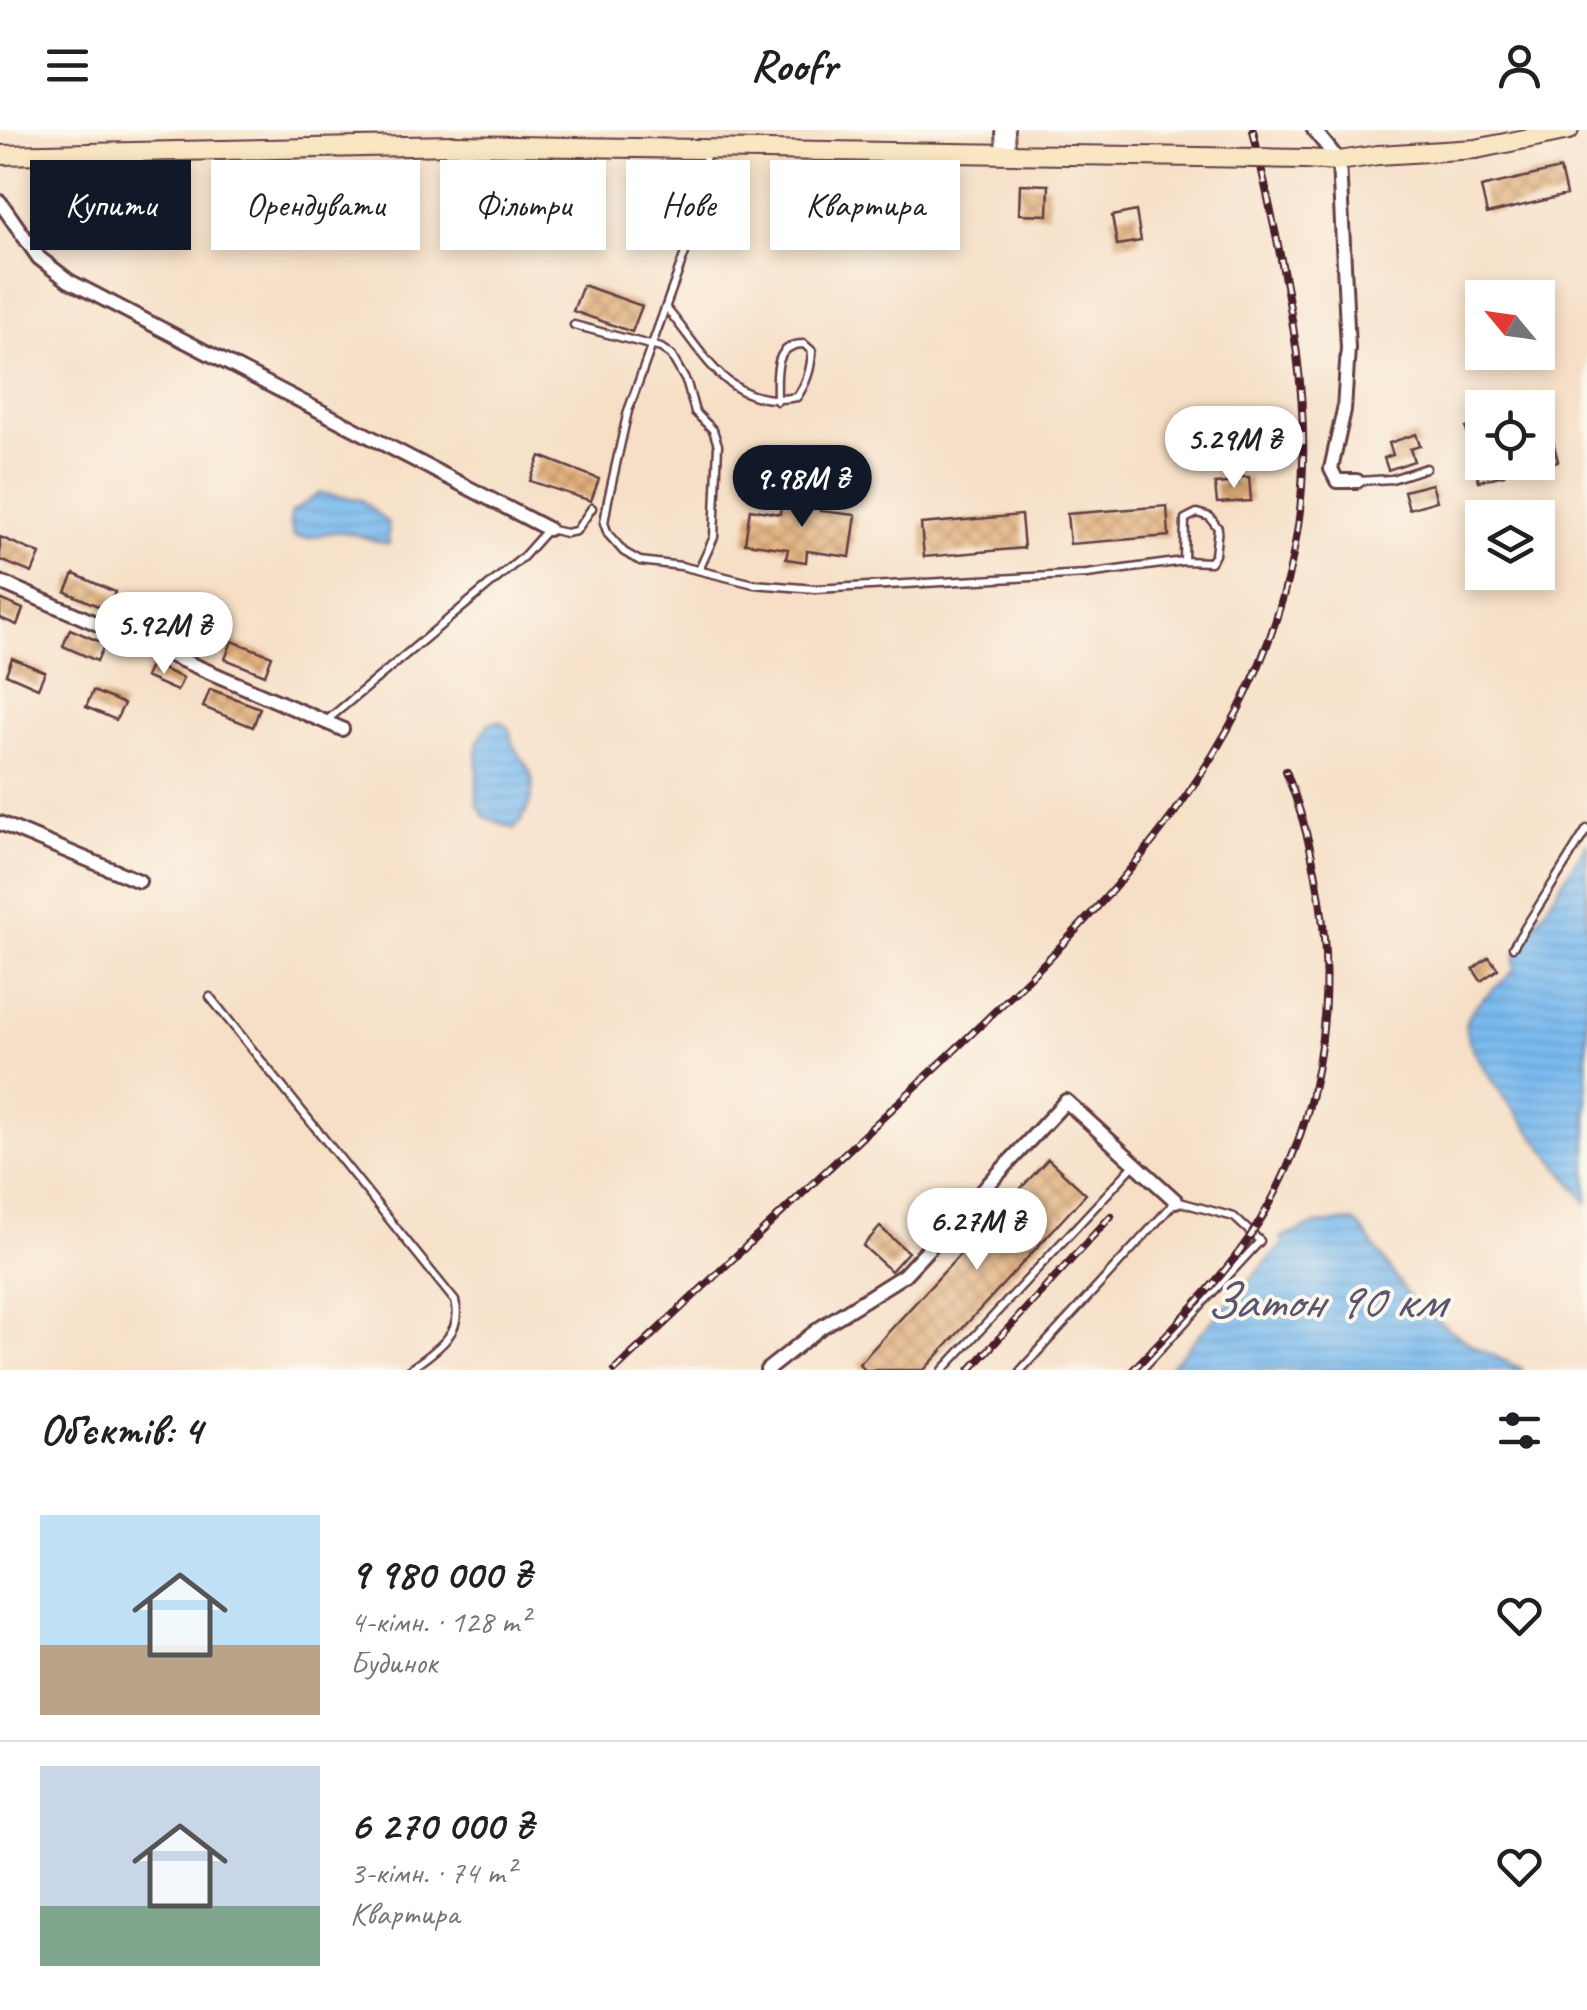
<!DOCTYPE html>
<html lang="uk">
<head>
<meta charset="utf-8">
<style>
  :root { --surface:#fff; --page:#f6f6f6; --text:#202124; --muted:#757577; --line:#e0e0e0; --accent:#111827 }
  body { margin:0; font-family:Caveat,sans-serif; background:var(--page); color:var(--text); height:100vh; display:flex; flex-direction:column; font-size:38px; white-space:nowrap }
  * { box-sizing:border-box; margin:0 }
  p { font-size:32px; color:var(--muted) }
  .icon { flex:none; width:55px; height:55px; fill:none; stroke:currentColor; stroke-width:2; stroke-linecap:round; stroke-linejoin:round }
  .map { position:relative; height:1240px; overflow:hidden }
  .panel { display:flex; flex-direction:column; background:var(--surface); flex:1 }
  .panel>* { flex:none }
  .top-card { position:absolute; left:30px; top:30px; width:1000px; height:90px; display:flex; gap:20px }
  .needle { width:65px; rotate:299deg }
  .fabs { position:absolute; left:1465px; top:150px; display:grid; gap:20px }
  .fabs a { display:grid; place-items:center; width:90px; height:90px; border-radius:0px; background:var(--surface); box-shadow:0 5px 15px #0003; font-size:50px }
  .price { position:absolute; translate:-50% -85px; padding:0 22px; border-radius:35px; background:#fff; color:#222; font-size:32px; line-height:65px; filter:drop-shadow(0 2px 5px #0008) }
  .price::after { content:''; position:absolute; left:50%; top:60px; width:30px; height:22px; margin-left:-15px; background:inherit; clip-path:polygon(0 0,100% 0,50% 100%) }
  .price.selected { background:var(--accent); color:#fff }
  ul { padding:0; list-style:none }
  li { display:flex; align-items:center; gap:30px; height:250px; padding:0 40px }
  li+li { border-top:2px solid var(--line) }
  li span { display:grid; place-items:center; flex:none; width:280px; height:200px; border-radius:0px; color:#555 }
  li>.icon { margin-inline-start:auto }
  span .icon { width:120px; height:120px; fill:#fffc; stroke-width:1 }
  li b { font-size:42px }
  h2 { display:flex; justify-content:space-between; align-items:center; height:120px; padding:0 40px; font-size:42px }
  .tag { padding:0 35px; border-radius:0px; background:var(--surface); box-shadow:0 5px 15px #0003; font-size:35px; line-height:90px }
  .tag.selected { background:var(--accent); color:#fff }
  header { display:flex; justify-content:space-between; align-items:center; height:130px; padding:0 40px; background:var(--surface); font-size:45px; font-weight:700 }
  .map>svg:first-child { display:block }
</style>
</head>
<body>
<header><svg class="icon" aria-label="menu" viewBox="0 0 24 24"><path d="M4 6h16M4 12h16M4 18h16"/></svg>Roofr<svg class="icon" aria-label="person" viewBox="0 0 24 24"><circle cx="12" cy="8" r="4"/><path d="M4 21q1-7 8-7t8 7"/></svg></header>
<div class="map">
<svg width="1587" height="1240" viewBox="0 0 1587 1240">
  <defs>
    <pattern id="water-rules" width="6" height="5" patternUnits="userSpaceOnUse" patternTransform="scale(2.5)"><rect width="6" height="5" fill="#79baee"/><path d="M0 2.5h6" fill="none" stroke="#6a9fcc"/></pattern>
    <pattern id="building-cross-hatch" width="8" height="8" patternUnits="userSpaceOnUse" patternTransform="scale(2.5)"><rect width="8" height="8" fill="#e1ae79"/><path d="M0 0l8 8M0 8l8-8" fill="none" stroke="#b88d63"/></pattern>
  </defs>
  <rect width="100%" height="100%" fill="#fbf7ec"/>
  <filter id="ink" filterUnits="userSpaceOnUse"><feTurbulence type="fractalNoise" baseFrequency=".01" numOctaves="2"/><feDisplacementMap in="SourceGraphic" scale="20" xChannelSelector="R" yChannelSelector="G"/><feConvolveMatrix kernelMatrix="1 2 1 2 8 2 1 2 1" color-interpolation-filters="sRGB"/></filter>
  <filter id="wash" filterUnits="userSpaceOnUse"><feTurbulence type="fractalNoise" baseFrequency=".0048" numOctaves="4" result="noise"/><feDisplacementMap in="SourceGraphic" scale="40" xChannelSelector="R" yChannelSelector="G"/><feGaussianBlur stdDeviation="2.25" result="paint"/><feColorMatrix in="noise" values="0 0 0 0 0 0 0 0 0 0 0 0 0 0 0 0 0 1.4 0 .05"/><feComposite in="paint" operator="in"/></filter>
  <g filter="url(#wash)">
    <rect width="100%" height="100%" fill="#f6dfc6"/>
    <path fill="url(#water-rules)" stroke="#626c8c" stroke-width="2.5" d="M 320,363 L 361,370 L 388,393 L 389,414 C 372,412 358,403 342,402 C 323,400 313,412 294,406 L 290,394 L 291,383 Z
      M 499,591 L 510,599 C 511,618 517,621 527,636 C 540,655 528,683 515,699 L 485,687 L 477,674 L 477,613 L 489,593 Z
      M 1587,713 L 1587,1073 C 1567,1044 1457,920 1466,892 C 1473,871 1500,857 1514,840 L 1515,827 Z
      M 1353,1091 L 1360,1096 L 1413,1173 L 1473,1216 L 1524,1240 L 1167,1240 L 1285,1112 L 1281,1108 L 1316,1094 Z"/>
    <g id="blocks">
      <path fill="url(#building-cross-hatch)" d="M 1560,39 L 1566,65 L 1487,84 L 1481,57 Z
        M 1020,54 L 1049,55 L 1048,85 L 1019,84 Z
        M 1136,81 L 1141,111 L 1117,115 L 1112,86 Z
        M 583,155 L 642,176 L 632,202 L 573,181 Z
        M 1482,294 L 1482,309 L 1469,312 L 1466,298 Z
        M 1416,304 L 1420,316 L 1410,319 L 1414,331 L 1388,340 L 1384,328 L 1393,325 L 1389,313 Z
        M 1552,308 L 1558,331 L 1538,337 L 1538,312 Z
        M 540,326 L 599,349 L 591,371 L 530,351 Z
        M 1500,333 L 1504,345 L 1479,351 L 1476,339 Z
        M 1238,347 L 1249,347 L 1251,371 L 1217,373 L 1215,354 L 1238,352 Z
        M 1432,354 L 1437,371 L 1409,379 L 1404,361 Z
        M 782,368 L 820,374 L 820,381 L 856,385 L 850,427 L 807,421 L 806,432 L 786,429 L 788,419 L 745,413 L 750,379 L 780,384 Z
        M 1167,376 L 1169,406 L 1070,414 L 1067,384 Z
        M 1021,385 L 1024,418 L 924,427 L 921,394 Z
        M 0,407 L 40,424 L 32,443 L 0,430 Z
        M 74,444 L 115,462 L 107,480 L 66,462 Z
        M 0,469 L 23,479 L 17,495 L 0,488 Z
        M 162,479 L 204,499 L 195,518 L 153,499 Z
        M 70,499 L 105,514 L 97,531 L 63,516 Z
        M 232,511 L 272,526 L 265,545 L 225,529 Z
        M 12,528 L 45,542 L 38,558 L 6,544 Z
        M 151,534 L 183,548 L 177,561 L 145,547 Z
        M 210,559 L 260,578 L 253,597 L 203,577 Z
        M 93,561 L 124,574 L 116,590 L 86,577 Z
        M 1489,827 L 1498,839 L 1481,851 L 1473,839 Z
        M 1048,1029 L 1086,1064 L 924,1240 L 865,1240 L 859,1234 Z
        M 880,1097 L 908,1122 L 891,1141 L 863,1116 Z"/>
    </g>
  </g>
  <g filter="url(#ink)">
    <use href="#blocks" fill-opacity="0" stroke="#643c42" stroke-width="2.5"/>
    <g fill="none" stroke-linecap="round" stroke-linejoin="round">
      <g stroke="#643c42" stroke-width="11">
        <path id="service" d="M 706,21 L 703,55 L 690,109 L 628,281 L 608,370 L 604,393 L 608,404 L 624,422 L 640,431 L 681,436 L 754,454 L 815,459 L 1087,444 L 1184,431 L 1210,432 L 1215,425 L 1218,398 L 1210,387 L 1197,383 L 1185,389 L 1184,431
          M 666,178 C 704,222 728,281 797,267 C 807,252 811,239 812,221 L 804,214 C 772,214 777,247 777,271
          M 574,195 L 661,218 L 671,225 L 687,253 L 695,282 L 713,300 L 718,315 L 714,407 L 699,440
          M 1358,351 L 1392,349 L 1426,338
          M 326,591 L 523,427 L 548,399 L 566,403 L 576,401 L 592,378
          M 1513,817 L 1587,699
          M 210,867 L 455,1171 C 465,1204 432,1223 409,1240
          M 943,1240 L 1135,1034
          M 1021,1240 L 1176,1071 L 1234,1087 L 1260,1111 L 1141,1240"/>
      </g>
      <g stroke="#643c42" stroke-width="18">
        <path id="minor" d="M 1314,0 L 1339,31 L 1348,218 L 1344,280 L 1331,339 L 1337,351 L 1357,351
          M 0,72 L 39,128 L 69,151 L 548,399
          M 0,452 L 342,599
          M 0,693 L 139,751
          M 767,1240 L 820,1198 L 904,1145 L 1066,971 L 1176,1071"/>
      </g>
      <g stroke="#643c42" stroke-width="22">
        <path id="tertiary" d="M 1005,0 L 1006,23"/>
      </g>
      <g stroke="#643c42" stroke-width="22">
        <path id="secondary" d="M 0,25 L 452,15 L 1199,27
          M 1305,29 L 1339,31 L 1378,25 L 1476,19 L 1569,0"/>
      </g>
      <use href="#service" stroke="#fff" stroke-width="6"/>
      <use href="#minor" stroke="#fff" stroke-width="12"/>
      <use href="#tertiary" stroke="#fff" stroke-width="18"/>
      <use href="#secondary" stroke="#f9e7c3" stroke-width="18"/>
      <g stroke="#4a1f2b" stroke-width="8">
        <path id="rail" d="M 615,1240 C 709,1152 802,1063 896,975 C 1068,813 1262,643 1298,396 C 1317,262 1281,131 1253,0
          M 970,1240 L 1111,1086
          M 1133,1240 C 1173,1197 1216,1156 1249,1108 C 1342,969 1345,794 1286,641"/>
      </g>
      <use href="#rail" stroke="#fbf7ec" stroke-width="4" stroke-dasharray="11" stroke-linecap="butt"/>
      <g stroke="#643c42" stroke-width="22" stroke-linecap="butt">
        <path id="secondary-bridge" d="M 1199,27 L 1305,29"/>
      </g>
      <use href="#secondary-bridge" stroke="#f9e7c3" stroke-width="18"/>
    </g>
  </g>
  <g text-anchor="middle" stroke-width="8" stroke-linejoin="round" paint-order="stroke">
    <g font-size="52" font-style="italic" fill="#5a556f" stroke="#fbf7ec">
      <text x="1324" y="1188">Затон 90 км</text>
    </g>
  </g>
</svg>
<div class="fabs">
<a><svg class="needle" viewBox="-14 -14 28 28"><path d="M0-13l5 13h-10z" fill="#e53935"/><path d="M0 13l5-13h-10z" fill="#757577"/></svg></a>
<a><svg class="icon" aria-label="locate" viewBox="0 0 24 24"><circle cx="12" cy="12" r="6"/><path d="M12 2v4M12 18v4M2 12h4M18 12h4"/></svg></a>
<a><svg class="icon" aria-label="layers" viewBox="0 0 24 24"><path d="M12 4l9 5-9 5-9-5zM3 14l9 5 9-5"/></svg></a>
</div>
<b class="price" style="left:1234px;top:361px">5.29M ₴</b>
<b class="price selected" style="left:802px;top:400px">9.98M ₴</b>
<b class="price" style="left:164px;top:547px">5.92M ₴</b>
<b class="price" style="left:977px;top:1143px">6.27M ₴</b>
<div class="top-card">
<a class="tag selected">Купити</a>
<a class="tag">Орендувати</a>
<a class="tag">Фільтри</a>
<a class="tag">Нове</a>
<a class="tag">Квартира</a>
</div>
</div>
<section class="panel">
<h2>Об’єктів: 4<svg class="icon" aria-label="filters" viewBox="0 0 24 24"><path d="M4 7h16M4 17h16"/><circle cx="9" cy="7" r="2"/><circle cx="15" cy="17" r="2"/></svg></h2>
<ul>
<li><span style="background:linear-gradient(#bfe0f5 65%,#b9a48a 0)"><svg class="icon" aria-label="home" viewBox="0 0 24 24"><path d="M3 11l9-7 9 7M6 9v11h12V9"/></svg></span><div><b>9 980 000 ₴</b><p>4-кімн. · 128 m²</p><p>Будинок</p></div><svg class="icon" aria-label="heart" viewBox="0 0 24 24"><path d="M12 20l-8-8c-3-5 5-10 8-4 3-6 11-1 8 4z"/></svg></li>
<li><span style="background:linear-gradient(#c9d6e8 70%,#7fa58c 0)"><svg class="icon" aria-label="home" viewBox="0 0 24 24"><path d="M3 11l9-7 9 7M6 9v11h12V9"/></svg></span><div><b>6 270 000 ₴</b><p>3-кімн. · 74 m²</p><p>Квартира</p></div><svg class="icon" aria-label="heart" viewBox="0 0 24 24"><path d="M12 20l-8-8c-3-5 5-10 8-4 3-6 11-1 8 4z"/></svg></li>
</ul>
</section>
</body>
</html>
